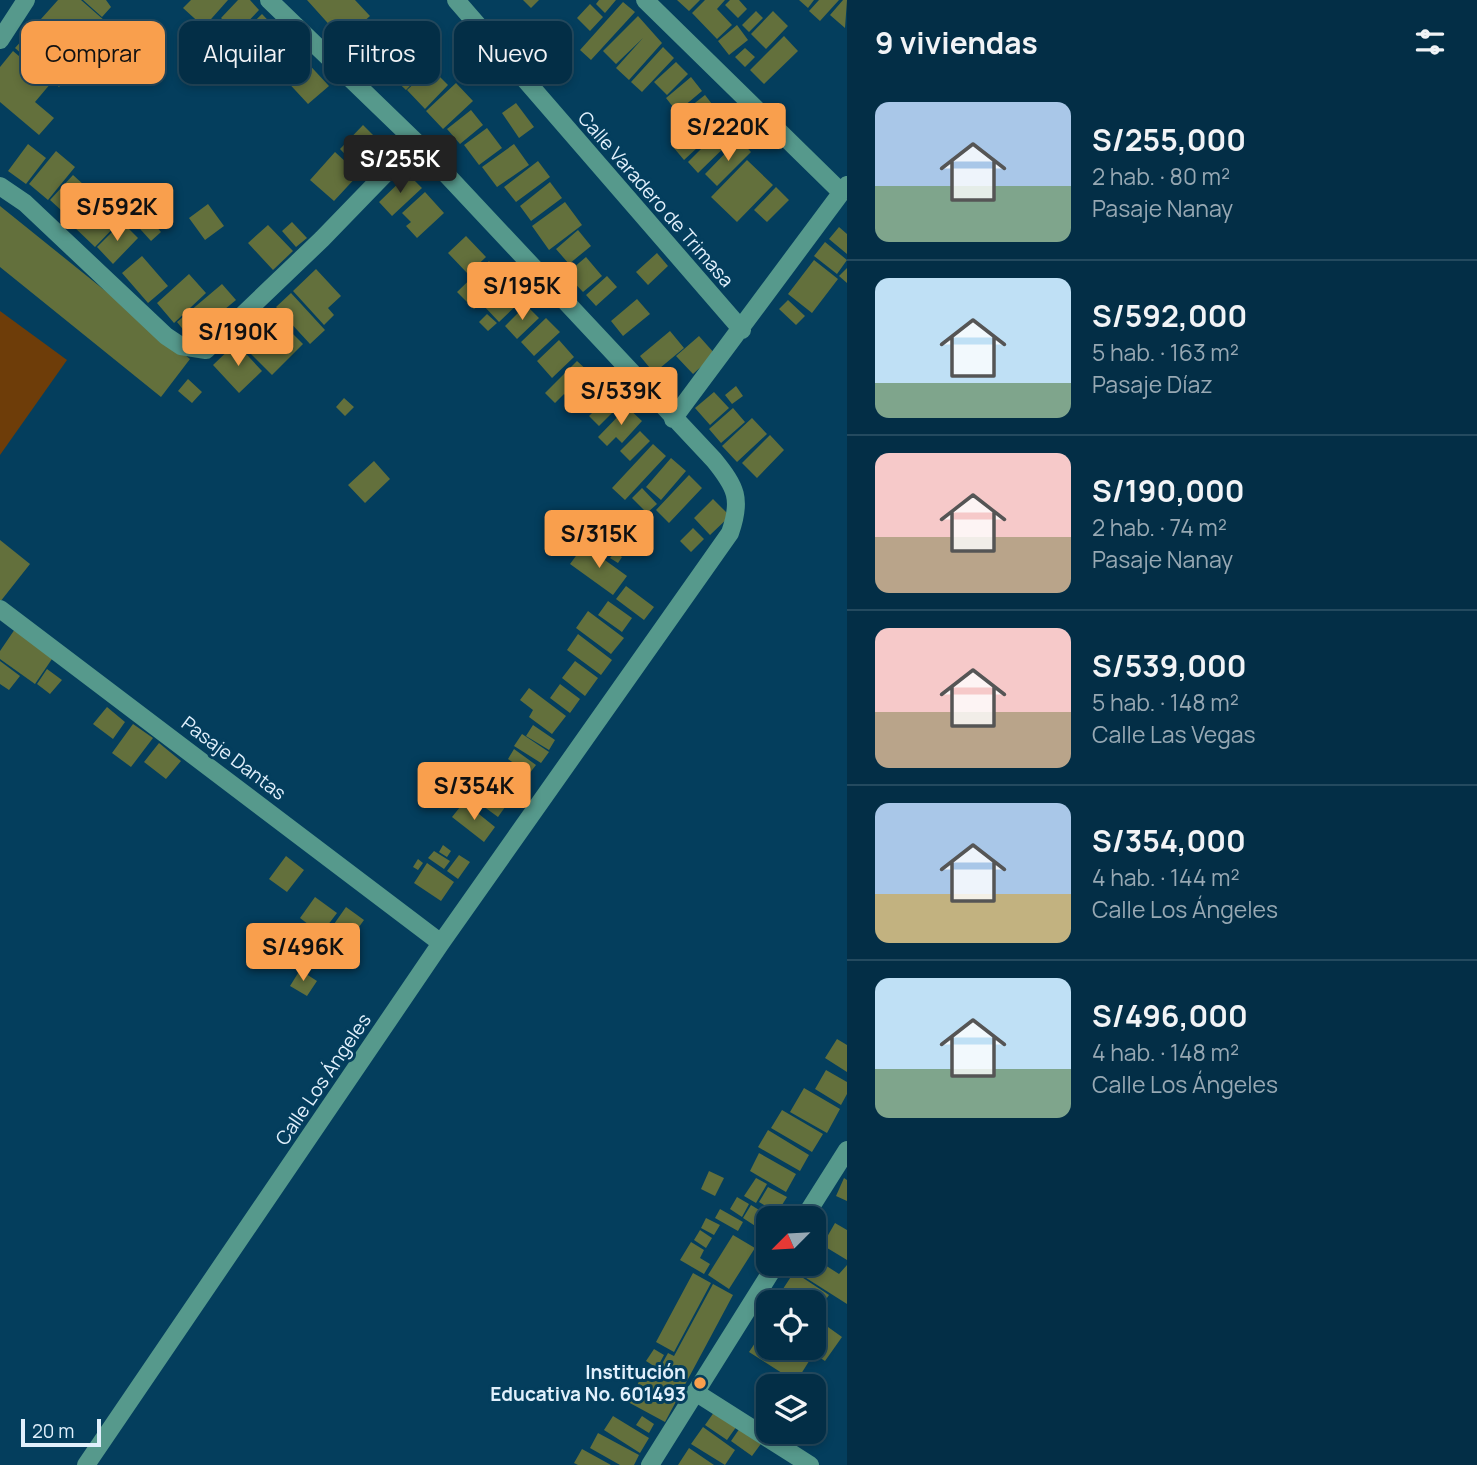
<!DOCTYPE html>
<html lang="es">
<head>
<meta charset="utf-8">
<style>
  :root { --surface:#032e46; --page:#113a51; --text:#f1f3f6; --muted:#97a8b3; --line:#244a5f; --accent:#f99f4d }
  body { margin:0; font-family:Manrope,sans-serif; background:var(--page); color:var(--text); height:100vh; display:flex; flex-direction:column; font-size:26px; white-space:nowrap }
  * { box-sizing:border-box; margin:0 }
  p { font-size:23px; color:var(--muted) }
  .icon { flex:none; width:38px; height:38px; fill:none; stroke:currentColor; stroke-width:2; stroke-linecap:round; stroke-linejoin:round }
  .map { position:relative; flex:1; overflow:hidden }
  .details { display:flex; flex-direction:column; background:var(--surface); width:630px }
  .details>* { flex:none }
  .banner { position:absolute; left:21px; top:21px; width:665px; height:63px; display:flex; gap:14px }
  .needle { width:46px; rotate:246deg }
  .controls { position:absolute; left:756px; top:1206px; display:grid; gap:14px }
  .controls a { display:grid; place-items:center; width:70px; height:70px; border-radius:14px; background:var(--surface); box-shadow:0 4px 10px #0003,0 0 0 2px var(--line); font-size:35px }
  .scale { position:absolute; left:21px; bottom:18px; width:80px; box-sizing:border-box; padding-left:7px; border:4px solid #e1f0fc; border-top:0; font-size:19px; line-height:24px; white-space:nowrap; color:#e1f0fc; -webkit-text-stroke:5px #043e5d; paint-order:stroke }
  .price { position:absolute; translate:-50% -60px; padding:0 16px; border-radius:7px; background:var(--accent); color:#111; font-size:23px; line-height:46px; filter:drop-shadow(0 2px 4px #0008) }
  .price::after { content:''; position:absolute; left:50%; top:42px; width:21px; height:16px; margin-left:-10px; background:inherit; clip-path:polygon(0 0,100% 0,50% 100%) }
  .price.selected { background:#222; color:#fff }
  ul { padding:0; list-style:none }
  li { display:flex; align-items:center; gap:21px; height:175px; padding:0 28px }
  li+li { border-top:2px solid var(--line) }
  li span { display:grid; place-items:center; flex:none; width:196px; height:140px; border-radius:14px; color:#555 }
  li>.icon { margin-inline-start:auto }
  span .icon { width:84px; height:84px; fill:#fffc; stroke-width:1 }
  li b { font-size:30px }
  h2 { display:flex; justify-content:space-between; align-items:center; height:84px; padding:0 28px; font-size:30px }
  .pill { padding:0 24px; border-radius:14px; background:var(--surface); box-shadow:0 4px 10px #0003,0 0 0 2px var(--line); font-size:24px; line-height:63px }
  .pill.selected { background:var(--accent); color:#111 }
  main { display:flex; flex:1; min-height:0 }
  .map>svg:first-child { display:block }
</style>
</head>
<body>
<main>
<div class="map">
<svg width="847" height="1465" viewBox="0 0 847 1465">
  <rect width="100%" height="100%" fill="#043e5d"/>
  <path fill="#6e3d09" d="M 0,311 L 67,360 L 0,455 Z"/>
  <path fill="#63703c" d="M 58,0 L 81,0 L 121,35 L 104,53 L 81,33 L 65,50 L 80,63 L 59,87 L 15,48 Z
    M 83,0 L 106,0 L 111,7 L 102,17 Z
    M 191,0 L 228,0 L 204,27 L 183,8 Z
    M 238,0 L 250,0 L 259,10 L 237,33 L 221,18 Z
    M 307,0 L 355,0 L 370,16 L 343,40 Z
    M 523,0 L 539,0 L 531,8 Z
    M 599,0 L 616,0 L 605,13 L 596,4 Z
    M 677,0 L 700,0 L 689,11 Z
    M 705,0 L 725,0 L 717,9 L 732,25 L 717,39 L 692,13 Z
    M 730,0 L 739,0 L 747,9 L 738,18 L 725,5 Z
    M 799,0 L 814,0 L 808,8 Z
    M 819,0 L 839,0 L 820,21 L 809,11 Z
    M 843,0 L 847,0 L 845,28 L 830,15 Z
    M 623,2 L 635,12 L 591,60 L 580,50 Z
    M 590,4 L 603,17 L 590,31 L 577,18 Z
    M 756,11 L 763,18 L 749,32 L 742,25 Z
    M 773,11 L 788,26 L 766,49 L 751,34 Z
    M 262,14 L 282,35 L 248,67 L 228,47 Z
    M 638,16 L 662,43 L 629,80 L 616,68 L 643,38 L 616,64 L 603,51 Z
    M 737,25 L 748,40 L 729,55 L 718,41 Z
    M 784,36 L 798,51 L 764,84 L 750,70 Z
    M 284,37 L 301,56 L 273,83 L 255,65 Z
    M 418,39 L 437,58 L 406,90 L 387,72 Z
    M 663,47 L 674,58 L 642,92 L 631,82 Z
    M 745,48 L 755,57 L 745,67 L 735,57 Z
    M 13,51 L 51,83 L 35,102 L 54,118 L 39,135 L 0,102 L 0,67 Z
    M 303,58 L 329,86 L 308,104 L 283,77 Z
    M 676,62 L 688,74 L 667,95 L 654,82 Z
    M 431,68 L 448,85 L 425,109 L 407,90 Z
    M 691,77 L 702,91 L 677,112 L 666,98 Z
    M 456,83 L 473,101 L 443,129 L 426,111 Z
    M 705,95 L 715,108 L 687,130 L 677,117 Z
    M 516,103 L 534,127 L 519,138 L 502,113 Z
    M 471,110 L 483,125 L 460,144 L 447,129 Z
    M 715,111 L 725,122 L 684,160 L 674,148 Z
    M 363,125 L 385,147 L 362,172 L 340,149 Z
    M 725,125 L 736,136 L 698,173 L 688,162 Z
    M 487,128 L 502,148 L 479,165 L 464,145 Z
    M 739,139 L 751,152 L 717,186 L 705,174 Z
    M 28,144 L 46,158 L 26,184 L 8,171 Z
    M 514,144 L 529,165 L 497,187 L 482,167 Z
    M 56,151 L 75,167 L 48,200 L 29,184 Z
    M 335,152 L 359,174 L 334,201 L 310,180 Z
    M 747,160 L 773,185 L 737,222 L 711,197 Z
    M 538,161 L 550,177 L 516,202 L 504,187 Z
    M 408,174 L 422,188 L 392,216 L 379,202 Z
    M 73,175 L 95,195 L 72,220 L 50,200 Z
    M 550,182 L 562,198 L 531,221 L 520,206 Z
    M 776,187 L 789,200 L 767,222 L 754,210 Z
    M 117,188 L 134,206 L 124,216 L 107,198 Z
    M 425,192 L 444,213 L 417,238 L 406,226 L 411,222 L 402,213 Z
    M 98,196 L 122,219 L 95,247 L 71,224 Z
    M 565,202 L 582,225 L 549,250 L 532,226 Z
    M 208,204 L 224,226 L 205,240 L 189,218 Z
    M 0,206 L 190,359 L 161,397 L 0,267 Z
    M 142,210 L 161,232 L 151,241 L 131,219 Z
    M 122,222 L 138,238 L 113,264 L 97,247 Z
    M 292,222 L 307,238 L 296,247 L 282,231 Z
    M 268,225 L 293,251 L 273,270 L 248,243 Z
    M 839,227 L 847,234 L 847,254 L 829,239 Z
    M 578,230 L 591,246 L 569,264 L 556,249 Z
    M 466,236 L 486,257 L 468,274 L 448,253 Z
    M 825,242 L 847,260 L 837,274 L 814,256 Z
    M 657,253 L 668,266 L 648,285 L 636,272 Z
    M 142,256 L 168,286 L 148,303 L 122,273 Z
    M 586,257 L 602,276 L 583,292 L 566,274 Z
    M 814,260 L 838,279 L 812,313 L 788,294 Z
    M 489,261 L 505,279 L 474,309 L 457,292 Z
    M 847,268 L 847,283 L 839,276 Z
    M 316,269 L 341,296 L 328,308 L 334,315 L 324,325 L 293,291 Z
    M 189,274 L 206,293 L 174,323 L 157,303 Z
    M 607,276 L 617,287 L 596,306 L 586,295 Z
    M 508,281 L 524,298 L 499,322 L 483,305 Z
    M 222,284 L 236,300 L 190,338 L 177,322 Z
    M 291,293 L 325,330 L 310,344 L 276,307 Z
    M 637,299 L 650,314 L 623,336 L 611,321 Z
    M 788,300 L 805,316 L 796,325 L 779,309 Z
    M 526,305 L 539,318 L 517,339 L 505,326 Z
    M 268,309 L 303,344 L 272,375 L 237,340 Z
    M 487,314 L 497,323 L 488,331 L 479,322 Z
    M 546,318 L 560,332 L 534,356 L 521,342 Z
    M 670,331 L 684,348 L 654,373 L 640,356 Z
    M 699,336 L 715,354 L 693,374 L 676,356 Z
    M 559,340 L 574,357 L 552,378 L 537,361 Z
    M 236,343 L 262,371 L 239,393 L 213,365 Z
    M 577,361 L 591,374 L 568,398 L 564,394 L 555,403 L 545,393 Z
    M 597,377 L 609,390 L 587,411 L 575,398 Z
    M 188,379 L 202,392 L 192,403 L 178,391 Z
    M 736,386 L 743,396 L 732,404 L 725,395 Z
    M 714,392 L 729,408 L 710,425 L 695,408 Z
    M 612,393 L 621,404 L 599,426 L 589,416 Z
    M 344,398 L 354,407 L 345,416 L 336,407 Z
    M 627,407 L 642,421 L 622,443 L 616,437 L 607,446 L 598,437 Z
    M 733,408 L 745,422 L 721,443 L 709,429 Z
    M 752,418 L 767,434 L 737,462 L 722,446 Z
    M 640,431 L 650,441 L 630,461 L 620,451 Z
    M 770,435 L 784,450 L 757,478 L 742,463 Z
    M 653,444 L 666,456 L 625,500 L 612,488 Z
    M 671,458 L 686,471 L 661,500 L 646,487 Z
    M 374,461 L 390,479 L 365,503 L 348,485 Z
    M 689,475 L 702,488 L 669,523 L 656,510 Z
    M 642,488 L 657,504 L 647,513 L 632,498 Z
    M 713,499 L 730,516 L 710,535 L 694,518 Z
    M 693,528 L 704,539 L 691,552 L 680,541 Z
    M 0,540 L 30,564 L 0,602 Z
    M 584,545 L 627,576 L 613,595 L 570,564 Z
    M 615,552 L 622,557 L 618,563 L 610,558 Z
    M 626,586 L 654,607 L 644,620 L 616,599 Z
    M 608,601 L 632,618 L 622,632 L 598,615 Z
    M 588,611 L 624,638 L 611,654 L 576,628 Z
    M 15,629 L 54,656 L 35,684 L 0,659 L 0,651 Z
    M 578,634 L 612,660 L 601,675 L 567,650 Z
    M 0,661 L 20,676 L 9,690 L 0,684 Z
    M 575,661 L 598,678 L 585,696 L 562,678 Z
    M 47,669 L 62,680 L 50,694 L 37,684 Z
    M 560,684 L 580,699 L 570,713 L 550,698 Z
    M 529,688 L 566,716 L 552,734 L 529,717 L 533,710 L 520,700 Z
    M 107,707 L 125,722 L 113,739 L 93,724 Z
    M 133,724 L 153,738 L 131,767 L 112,753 Z
    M 533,725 L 555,740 L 549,750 L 526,736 Z
    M 522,734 L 549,752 L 541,763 L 514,746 Z
    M 159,743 L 181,761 L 166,779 L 144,762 Z
    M 514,749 L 536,765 L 529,774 L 508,759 Z
    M 515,765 L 529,776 L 524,784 L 509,773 Z
    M 507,773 L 525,785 L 515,800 L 497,787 Z
    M 495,790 L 510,800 L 498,817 L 483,806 Z
    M 464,802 L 495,827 L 484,842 L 452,817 Z
    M 443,845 L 451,851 L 447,857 L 439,852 Z
    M 434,851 L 450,861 L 444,869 L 428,858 Z
    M 459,855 L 470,862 L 458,879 L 447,871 Z
    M 286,856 L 304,870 L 287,892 L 269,879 Z
    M 418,859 L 423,863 L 418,870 L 413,867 Z
    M 427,863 L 454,882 L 441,901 L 414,883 Z
    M 315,897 L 337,913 L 321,934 L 300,918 Z
    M 346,907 L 364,920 L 345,946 L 327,934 Z
    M 300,970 L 317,981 L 307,996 L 290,986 Z
    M 837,1039 L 847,1045 L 847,1072 L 825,1058 Z
    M 826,1070 L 847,1082 L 847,1094 L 841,1105 L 815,1089 Z
    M 804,1088 L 840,1109 L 827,1133 L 790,1112 Z
    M 782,1110 L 823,1134 L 812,1152 L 771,1128 Z
    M 768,1130 L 809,1155 L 800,1171 L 758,1147 Z
    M 759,1153 L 796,1174 L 786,1192 L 750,1171 Z
    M 709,1171 L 724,1178 L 715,1196 L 701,1189 Z
    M 756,1178 L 767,1184 L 756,1203 L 744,1196 Z
    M 844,1178 L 847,1180 L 847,1201 L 836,1196 Z
    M 768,1187 L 787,1197 L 777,1213 L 759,1202 Z
    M 737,1197 L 749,1204 L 742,1217 L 730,1209 Z
    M 751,1205 L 772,1218 L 768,1218 L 763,1231 L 743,1218 Z
    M 720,1209 L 743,1222 L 738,1231 L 715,1218 Z
    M 706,1218 L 720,1225 L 714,1235 L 701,1228 Z
    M 835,1223 L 847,1230 L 847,1260 L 814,1240 L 815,1230 L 827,1237 Z
    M 700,1230 L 712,1238 L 706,1248 L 694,1240 Z
    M 733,1235 L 755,1248 L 729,1289 L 708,1275 Z
    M 691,1242 L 704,1250 L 700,1258 L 710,1264 L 704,1274 L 680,1260 Z
    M 814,1258 L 839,1274 L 847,1265 L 847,1304 L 792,1269 L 795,1264 L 814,1264 Z
    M 794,1272 L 829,1295 L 816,1314 L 814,1302 L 796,1302 L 781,1292 Z
    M 693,1273 L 711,1283 L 674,1352 L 656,1342 Z
    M 713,1284 L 733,1295 L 665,1422 L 628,1402 L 642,1376 L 652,1382 L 668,1353 L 674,1356 Z
    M 814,1317 L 842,1337 L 825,1361 L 805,1348 L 814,1348 Z
    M 765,1328 L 768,1330 L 768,1348 L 795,1348 L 811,1358 L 796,1382 L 749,1352 Z
    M 654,1349 L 664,1355 L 657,1368 L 646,1361 Z
    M 717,1408 L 739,1423 L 727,1440 L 705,1425 Z
    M 613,1416 L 649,1438 L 640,1453 L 604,1430 Z
    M 642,1416 L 654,1424 L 649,1433 L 636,1425 Z
    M 742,1425 L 763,1441 L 752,1456 L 731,1441 Z
    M 703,1427 L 735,1450 L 725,1465 L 691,1444 Z
    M 598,1433 L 639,1455 L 634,1465 L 620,1465 L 590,1448 Z
    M 689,1448 L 714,1465 L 678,1465 Z
    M 582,1449 L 611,1465 L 578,1465 L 574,1463 Z"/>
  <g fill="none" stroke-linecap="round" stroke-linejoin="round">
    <path stroke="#56998c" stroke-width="18" d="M 456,0 L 742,330
      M 645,0 L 841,192
      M 0,40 L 26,0
      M 0,186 L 25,203 L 166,336 L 181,346 L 206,350 L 322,239 L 416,142
      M 673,419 L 847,185
      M 0,609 L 441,943
      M 804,1218 L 847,1150
      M 695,1392 L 810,1465
      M 86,1465 L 441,943 L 730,533 C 742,499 736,487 714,460 L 416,142 L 269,0
      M 650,1465 L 776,1264"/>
  </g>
  <circle fill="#f99f4d" stroke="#043e5d" stroke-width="2.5" cx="700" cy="1383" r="7"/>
  <g text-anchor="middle" stroke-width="6" stroke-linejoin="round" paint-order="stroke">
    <g font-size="19" fill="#e1f0fc" stroke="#043e5d">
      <text transform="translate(656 199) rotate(49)" y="7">Calle Varadero de Trimasa</text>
      <text transform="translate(234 758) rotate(37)" y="7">Pasaje Dantas</text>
      <text transform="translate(323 1079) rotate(-56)" y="7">Calle Los Ángeles</text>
    </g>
    <g font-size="19" font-weight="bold" fill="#e1f0fc" stroke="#043e5d" text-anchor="end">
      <text x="686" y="1379">Institución<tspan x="686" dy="22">Educativa No. 601493</tspan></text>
    </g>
  </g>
</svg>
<div class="controls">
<a><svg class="needle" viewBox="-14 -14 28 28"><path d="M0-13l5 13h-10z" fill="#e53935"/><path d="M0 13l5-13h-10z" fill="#97a8b3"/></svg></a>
<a><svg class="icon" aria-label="locate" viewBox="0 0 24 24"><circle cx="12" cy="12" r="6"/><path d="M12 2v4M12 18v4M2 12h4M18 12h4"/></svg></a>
<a><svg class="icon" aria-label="layers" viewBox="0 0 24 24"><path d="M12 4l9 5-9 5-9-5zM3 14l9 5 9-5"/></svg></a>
</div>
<div class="scale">20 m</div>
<b class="price" style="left:728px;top:163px">S/220K</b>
<b class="price selected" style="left:400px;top:195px">S/255K</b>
<b class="price" style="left:117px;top:243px">S/592K</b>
<b class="price" style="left:522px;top:322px">S/195K</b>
<b class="price" style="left:238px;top:368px">S/190K</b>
<b class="price" style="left:621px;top:427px">S/539K</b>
<b class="price" style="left:599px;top:570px">S/315K</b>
<b class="price" style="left:474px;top:822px">S/354K</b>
<b class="price" style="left:303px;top:983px">S/496K</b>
<div class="banner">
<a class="pill selected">Comprar</a>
<a class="pill">Alquilar</a>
<a class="pill">Filtros</a>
<a class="pill">Nuevo</a>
</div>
</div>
<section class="details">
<h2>9 viviendas<svg class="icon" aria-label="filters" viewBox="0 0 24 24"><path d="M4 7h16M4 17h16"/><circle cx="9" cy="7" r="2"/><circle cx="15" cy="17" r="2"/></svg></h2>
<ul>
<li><span style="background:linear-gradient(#a9c7e8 60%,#7fa58c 0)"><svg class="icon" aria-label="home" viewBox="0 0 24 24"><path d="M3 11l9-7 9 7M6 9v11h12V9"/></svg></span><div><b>S/255,000</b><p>2 hab. · 80 m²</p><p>Pasaje Nanay</p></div></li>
<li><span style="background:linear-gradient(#bfe0f5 75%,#7fa58c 0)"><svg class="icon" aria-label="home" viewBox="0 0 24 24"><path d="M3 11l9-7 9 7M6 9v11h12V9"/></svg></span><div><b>S/592,000</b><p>5 hab. · 163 m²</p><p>Pasaje Díaz</p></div></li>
<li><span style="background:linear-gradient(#f6c9c9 60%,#b9a48a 0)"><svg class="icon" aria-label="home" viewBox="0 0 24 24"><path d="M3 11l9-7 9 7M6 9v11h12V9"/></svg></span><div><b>S/190,000</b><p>2 hab. · 74 m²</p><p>Pasaje Nanay</p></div></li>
<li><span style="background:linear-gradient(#f6c9c9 60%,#b9a48a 0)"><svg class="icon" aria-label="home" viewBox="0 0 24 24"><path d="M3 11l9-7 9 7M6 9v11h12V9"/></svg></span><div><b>S/539,000</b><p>5 hab. · 148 m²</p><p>Calle Las Vegas</p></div></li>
<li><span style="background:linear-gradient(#a9c7e8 65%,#c2b280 0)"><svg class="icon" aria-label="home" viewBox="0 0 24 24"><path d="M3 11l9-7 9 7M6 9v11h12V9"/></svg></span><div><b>S/354,000</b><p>4 hab. · 144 m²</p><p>Calle Los Ángeles</p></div></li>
<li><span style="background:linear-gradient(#bfe0f5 65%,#7fa58c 0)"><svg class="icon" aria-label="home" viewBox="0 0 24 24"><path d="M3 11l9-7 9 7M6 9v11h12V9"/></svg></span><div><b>S/496,000</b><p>4 hab. · 148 m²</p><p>Calle Los Ángeles</p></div></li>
</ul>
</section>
</main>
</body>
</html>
